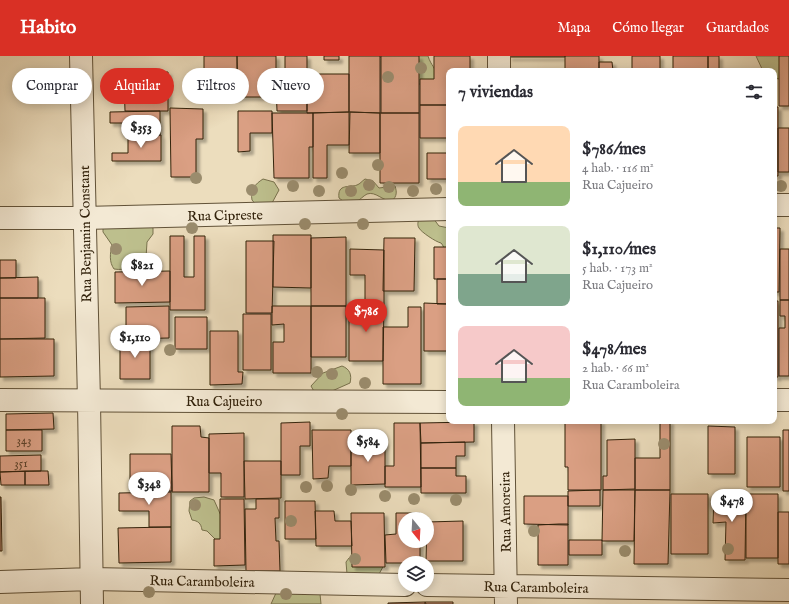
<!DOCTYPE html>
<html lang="es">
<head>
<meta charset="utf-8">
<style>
  :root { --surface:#fff; --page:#f7f7f7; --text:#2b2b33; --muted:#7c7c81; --accent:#d93025 }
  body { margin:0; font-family:"IM FELL English",serif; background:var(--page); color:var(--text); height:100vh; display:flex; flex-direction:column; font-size:15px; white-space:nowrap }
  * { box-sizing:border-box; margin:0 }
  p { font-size:13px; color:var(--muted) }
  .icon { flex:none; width:22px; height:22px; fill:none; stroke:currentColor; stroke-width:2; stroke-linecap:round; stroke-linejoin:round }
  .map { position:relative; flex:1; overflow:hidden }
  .panel { position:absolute; left:446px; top:12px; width:331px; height:356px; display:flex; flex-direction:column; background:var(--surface); border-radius:8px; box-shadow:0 2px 10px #0003 }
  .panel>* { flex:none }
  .top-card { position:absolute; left:12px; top:12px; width:374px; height:36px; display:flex; gap:8px }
  .needle { width:26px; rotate:162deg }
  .controls { position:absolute; left:398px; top:456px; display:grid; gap:8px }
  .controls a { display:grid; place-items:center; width:36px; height:36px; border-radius:50%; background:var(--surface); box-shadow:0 2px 10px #0003; font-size:20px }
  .price { position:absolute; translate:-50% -34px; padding:0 9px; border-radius:14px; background:#fff; color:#222; font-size:13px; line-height:26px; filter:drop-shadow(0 1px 2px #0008) }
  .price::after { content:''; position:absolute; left:50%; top:24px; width:12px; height:9px; margin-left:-6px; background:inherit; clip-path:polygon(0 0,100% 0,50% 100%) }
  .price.selected { background:var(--accent); color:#fff }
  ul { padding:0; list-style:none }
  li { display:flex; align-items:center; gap:12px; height:100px; padding:0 12px }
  li span { display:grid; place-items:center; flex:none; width:112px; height:80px; border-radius:8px; color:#555 }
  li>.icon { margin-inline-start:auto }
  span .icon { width:48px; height:48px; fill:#fffc; stroke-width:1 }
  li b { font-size:17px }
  h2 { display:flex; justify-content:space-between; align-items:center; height:48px; padding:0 12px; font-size:17px }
  .tag { padding:0 14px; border-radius:18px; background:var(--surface); box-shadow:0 2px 10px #0003; font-size:14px; line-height:36px }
  .tag.selected { background:var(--accent); color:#fff }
  header { display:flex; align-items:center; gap:24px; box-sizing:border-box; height:56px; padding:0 20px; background:var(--accent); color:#fff }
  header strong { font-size:19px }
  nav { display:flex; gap:22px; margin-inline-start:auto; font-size:14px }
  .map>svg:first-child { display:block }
</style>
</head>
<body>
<header>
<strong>Habito</strong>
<nav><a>Mapa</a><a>Cómo llegar</a><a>Guardados</a></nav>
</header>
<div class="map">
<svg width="789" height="548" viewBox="0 0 789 548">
  <defs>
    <filter id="shadow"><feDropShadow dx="3.5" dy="3.5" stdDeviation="1" flood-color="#0004"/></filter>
  </defs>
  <rect width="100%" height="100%" fill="#ecddbd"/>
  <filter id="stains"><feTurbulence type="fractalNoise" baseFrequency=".005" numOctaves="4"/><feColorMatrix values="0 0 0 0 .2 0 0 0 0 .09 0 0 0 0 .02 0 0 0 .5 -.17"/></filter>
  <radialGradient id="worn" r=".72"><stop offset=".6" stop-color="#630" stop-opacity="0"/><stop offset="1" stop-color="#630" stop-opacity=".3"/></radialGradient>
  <path fill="#bdbf8d" stroke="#78714c" d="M 378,0 L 428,0 C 431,10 436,11 437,22 L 424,29 L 419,28 L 409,17 Z
    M 756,0 L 789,0 L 779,23 L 774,22 L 774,15 L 763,15 Z
    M 263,123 L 274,126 L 279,134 L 272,147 L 258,151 L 252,144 C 250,134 255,128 263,123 Z
    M 365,123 L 373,125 L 379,132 L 395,130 C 397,136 397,140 392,145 C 382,145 376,135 367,138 C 363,140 360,144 356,146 L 343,145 L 339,142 C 337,127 350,132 357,129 C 360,128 362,125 365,123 Z
    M 419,162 L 433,162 L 439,170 L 449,172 L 449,207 C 444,200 446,192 441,187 C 436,186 421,176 419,172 C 417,169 418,166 419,162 Z
    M 148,169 L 153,172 L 153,178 L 147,186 L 146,202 C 137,210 126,215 114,213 C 109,206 110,198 112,189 L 103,176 L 103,172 Z
    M 342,310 C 350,313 352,319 350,327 L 332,335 L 316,339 L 311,330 L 323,317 Z
    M 204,441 L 214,444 L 222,462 L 222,482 L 218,486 L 207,475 L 202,474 C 201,467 198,465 192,464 L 189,455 L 190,445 L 194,442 Z
    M 354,500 L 384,509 L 379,518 L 347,518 L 346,506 L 349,502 Z
    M 276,537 L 320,538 L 321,548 L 271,548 Z"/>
  <path fill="#da9f83" stroke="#33230c" filter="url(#shadow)" d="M 204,0 L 237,0 L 238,42 L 204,42 Z
    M 237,0 L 276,0 L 276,41 L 237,41 Z
    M 285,0 L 307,0 L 307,55 L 277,55 L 276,28 L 285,28 Z
    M 324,0 L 339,0 L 339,4 L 324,4 Z
    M 349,0 L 380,0 L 380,57 L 349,56 Z
    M 381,0 L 419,0 L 419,57 L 381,57 Z
    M 434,0 L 470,0 L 470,15 L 449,15 L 449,49 L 420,49 L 420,23 L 434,23 Z
    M 509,0 L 565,0 L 565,1 L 509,1 Z
    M 565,0 L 599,0 L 599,15 L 565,15 Z
    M 632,0 L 660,0 L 660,15 L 632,15 Z
    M 673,0 L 708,0 L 708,15 L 673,15 Z
    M 708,0 L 719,0 L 719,15 L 708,15 Z
    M 779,0 L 789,0 L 789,50 L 779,50 Z
    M 599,6 L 612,6 L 613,15 L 599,15 Z
    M 151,16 L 168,16 L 168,55 L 125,55 L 124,25 L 151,25 Z
    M 307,18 L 349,18 L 349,56 L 307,57 Z
    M 420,49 L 449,49 L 449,82 L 420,82 Z
    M 774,51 L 778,51 L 778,120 L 774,120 Z
    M 170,52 L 203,53 L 203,83 L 196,83 L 196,121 L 171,121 Z
    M 160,55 L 160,79 L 128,79 L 128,67 L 110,67 L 110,56 Z
    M 238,55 L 272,55 L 272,77 L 250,77 L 250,95 L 238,96 Z
    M 349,56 L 349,89 L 327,89 L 327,122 L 313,122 L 313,57 Z
    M 350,56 L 380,57 L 380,97 L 349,97 Z
    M 272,57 L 313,57 L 313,91 L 309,91 L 309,122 L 274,122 Z
    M 380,57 L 419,57 L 419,127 L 380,127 Z
    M 778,72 L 789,72 L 789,116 L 778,116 Z
    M 128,79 L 161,79 L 161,105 L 112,105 L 112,97 L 128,97 Z
    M 427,97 L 449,97 L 449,123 L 427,123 Z
    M 774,172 L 780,172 L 779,236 L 774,236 Z
    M 273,179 L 311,179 L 311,232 L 273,231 Z
    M 170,180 L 184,180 L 184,221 L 194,221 L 194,180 L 205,180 L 205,254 L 170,254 Z
    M 346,181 L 346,250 L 311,250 L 311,182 Z
    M 384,182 L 415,182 L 414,235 L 383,235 Z
    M 246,185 L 274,185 L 272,257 L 246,257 Z
    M 434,191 L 449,191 L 449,223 L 434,223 Z
    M 350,193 L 384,194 L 384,249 L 365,249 L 365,219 L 350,219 Z
    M 780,193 L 789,193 L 789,244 L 780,244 Z
    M 0,204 L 16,204 L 16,222 L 0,222 Z
    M 170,215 L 170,246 L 115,247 L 115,216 Z
    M 38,221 L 38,242 L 0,242 L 0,222 Z
    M 437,223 L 449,223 L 449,248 L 437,248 Z
    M 0,242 L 45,242 L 45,282 L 0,283 Z
    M 780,244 L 789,244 L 789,320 L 779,320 L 779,272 L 785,272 L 785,260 L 780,260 Z
    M 774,245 L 778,245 L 778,321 L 774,321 Z
    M 424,247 L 449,248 L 449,295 L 424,295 Z
    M 349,249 L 384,249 L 383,305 L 349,305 Z
    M 169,250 L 169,282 L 120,283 L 120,272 L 126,272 L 126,251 Z
    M 272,250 L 311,250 L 311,317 L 273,317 L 273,286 L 284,286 L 284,268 L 272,269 Z
    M 311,250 L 346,250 L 346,301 L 311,301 Z
    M 408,251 L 421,251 L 421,328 L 383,328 L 383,271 L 408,271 Z
    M 243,258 L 271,258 L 271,314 L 243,314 Z
    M 175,261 L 207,261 L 207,293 L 175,293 Z
    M 210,275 L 238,275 L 238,316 L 243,316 L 242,328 L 210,329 Z
    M 0,283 L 54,283 L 54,320 L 0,321 Z
    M 120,283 L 150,283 L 150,323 L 120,323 Z
    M 53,357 L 54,373 L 6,374 L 6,358 Z
    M 565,365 L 601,365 L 601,434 L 568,434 L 568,411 L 565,411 Z
    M 660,365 L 670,365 L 670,434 L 635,434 L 635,402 L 660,402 Z
    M 310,366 L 310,390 L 300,390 L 300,419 L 281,419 L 281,367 Z
    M 474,366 L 474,386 L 421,387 L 420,367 Z
    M 394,367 L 420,367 L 421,431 L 385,431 L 385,410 L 394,410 Z
    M 172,370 L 200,370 L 201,381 L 209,382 L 209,436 L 172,436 Z
    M 708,370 L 735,371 L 735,418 L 708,418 Z
    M 6,374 L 42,374 L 42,395 L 6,395 Z
    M 312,374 L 351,374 L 351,410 L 329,410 L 328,422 L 313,423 Z
    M 783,374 L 789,374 L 789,435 L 783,435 Z
    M 244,377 L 244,441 L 221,441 L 221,417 L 209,417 L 209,378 Z
    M 747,381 L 780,381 L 780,431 L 747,431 Z
    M 635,383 L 635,433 L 603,434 L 603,420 L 607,420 L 607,384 Z
    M 351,386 L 385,386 L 385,428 L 351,429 Z
    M 465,386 L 465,400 L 456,400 L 456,412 L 421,412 L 421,387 Z
    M 130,398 L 171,398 L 172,435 L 130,435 Z
    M 41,399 L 41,415 L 0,416 L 0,400 Z
    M 244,405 L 281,405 L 281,442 L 245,443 Z
    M 421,412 L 456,412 L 456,420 L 466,420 L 466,437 L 421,437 Z
    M 25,415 L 25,429 L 1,429 L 0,416 Z
    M 25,415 L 48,415 L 49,429 L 25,429 Z
    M 600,434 L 600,450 L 568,450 L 568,435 Z
    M 603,434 L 635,434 L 634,485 L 602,485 Z
    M 635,434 L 670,434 L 668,508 L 634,508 Z
    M 171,436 L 171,471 L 149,471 L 149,455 L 119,455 L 119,437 Z
    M 671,438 L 708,438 L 708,498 L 671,498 Z
    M 714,438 L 746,438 L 745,504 L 725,504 L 726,466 L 713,467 Z
    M 746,438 L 778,438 L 778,502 L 746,502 Z
    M 524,440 L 568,440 L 568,469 L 524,468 Z
    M 0,441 L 1,441 L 2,495 L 0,495 Z
    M 220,443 L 244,443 L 245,509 L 214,510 L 214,483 L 220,483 Z
    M 256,443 L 279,443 L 279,462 L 275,462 L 276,485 L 279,485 L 280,515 L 246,515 L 245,453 L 256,453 Z
    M 285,445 L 315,445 L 316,483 L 285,483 Z
    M 315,455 L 334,455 L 335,465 L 351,465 L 352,490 L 316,490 Z
    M 778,456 L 789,456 L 789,508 L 778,508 Z
    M 351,457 L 384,457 L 385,511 L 352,511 Z
    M 396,457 L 420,457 L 420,463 L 405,463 L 405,485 L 420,485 L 420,507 L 386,507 L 385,479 L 396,478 Z
    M 463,465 L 463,505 L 426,505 L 427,466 Z
    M 559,468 L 568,468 L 568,509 L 538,509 L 538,469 Z
    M 171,471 L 171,506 L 119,507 L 118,472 Z
    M 569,484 L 602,484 L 602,499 L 569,499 Z
    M 425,546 L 453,546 L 453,548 L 426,548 Z
    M 425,546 L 425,548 L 388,548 L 388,547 Z"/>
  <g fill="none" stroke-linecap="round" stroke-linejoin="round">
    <g stroke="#615238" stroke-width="24">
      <path id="minor" d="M 81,0 L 89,345 L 92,548
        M 499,0 L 499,15
        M 774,149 L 789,149
        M 0,162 L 84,162 L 449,153
        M 0,344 L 449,346
        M 774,344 L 789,344
        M 503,365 L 506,548
        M 0,526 L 92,523 L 405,529
        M 427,529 L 789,534"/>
    </g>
    <use href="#minor" stroke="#f3e9d4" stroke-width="22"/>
  </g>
  <g fill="#9a8c6d">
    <circle cx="421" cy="12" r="6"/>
    <circle cx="388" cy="21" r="6"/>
    <circle cx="378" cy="109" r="6"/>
    <circle cx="342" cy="117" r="6"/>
    <circle cx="196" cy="122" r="6"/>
    <circle cx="369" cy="129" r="6"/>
    <circle cx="293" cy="130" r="6"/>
    <circle cx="781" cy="130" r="6"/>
    <circle cx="389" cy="131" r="6"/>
    <circle cx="436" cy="133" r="6"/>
    <circle cx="252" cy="134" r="6"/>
    <circle cx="319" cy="135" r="6"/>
    <circle cx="351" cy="135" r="6"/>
    <circle cx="413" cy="135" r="6"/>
    <circle cx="305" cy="168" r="6"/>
    <circle cx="363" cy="168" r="6"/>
    <circle cx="192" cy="172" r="6"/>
    <circle cx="116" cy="193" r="6"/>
    <circle cx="170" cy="294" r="6"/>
    <circle cx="317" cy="316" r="6"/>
    <circle cx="332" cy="318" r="6"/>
    <circle cx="365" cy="327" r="6"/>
    <circle cx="342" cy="358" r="6"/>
    <circle cx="664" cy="388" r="6"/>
    <circle cx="327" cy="430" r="6"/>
    <circle cx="306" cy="431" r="6"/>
    <circle cx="351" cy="434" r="6"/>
    <circle cx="385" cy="440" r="6"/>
    <circle cx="414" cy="443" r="6"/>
    <circle cx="456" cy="444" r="6"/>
    <circle cx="195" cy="449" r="6"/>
    <circle cx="291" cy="465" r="6"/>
    <circle cx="534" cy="475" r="6"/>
    <circle cx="728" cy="493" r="6"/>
    <circle cx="625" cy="495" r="6"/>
    <circle cx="355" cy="503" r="6"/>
    <circle cx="149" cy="536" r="6"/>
    <circle cx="286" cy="538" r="6"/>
  </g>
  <g text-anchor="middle" stroke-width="3" stroke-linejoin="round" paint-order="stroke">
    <g font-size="12" fill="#5d422a">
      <text x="24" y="388">343</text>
      <text x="21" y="411">351</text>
    </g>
    <g font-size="14" fill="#33230c" stroke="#f3e9d4">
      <text transform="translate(225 159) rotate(-1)" y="5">Rua Cipreste</text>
      <text transform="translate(85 178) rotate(-91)" y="5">Rua Benjamin Constant</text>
      <text x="224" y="350">Rua Cajueiro</text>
      <text transform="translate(505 456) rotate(-91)" y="5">Rua Amoreira</text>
      <text transform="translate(202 525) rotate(1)" y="5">Rua Caramboleira</text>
      <text transform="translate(536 531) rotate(1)" y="5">Rua Caramboleira</text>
    </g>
  </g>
  <rect width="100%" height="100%" filter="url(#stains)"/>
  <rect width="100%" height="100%" fill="url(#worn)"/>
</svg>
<div class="controls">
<a><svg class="needle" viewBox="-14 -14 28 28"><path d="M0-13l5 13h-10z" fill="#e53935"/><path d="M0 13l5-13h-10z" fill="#7c7c81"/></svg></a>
<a><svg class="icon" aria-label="layers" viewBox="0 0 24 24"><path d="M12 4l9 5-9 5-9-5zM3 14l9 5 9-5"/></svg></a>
</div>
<b class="price" style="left:141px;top:93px">$353</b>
<b class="price" style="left:142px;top:231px">$821</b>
<b class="price selected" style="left:366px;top:277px">$786</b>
<b class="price" style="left:135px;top:303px">$1,110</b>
<b class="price" style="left:368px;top:407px">$584</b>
<b class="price" style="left:149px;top:450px">$348</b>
<b class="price" style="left:732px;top:467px">$478</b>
<div class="top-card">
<a class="tag">Comprar</a>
<a class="tag selected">Alquilar</a>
<a class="tag">Filtros</a>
<a class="tag">Nuevo</a>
</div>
<section class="panel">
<h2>7 viviendas<svg class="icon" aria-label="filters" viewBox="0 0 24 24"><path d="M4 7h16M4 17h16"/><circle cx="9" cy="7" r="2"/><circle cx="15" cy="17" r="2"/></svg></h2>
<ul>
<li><span style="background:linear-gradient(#ffd9b3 70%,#8fb573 0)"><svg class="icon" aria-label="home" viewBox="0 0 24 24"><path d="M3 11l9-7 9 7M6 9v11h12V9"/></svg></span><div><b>$786/mes</b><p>4 hab. · 116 m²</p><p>Rua Cajueiro</p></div></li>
<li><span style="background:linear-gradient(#dfe7d0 60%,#7fa58c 0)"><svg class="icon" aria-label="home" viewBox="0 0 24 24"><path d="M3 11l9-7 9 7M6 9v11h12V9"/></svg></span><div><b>$1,110/mes</b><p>5 hab. · 173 m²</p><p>Rua Cajueiro</p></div></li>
<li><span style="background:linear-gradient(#f6c9c9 65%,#8fb573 0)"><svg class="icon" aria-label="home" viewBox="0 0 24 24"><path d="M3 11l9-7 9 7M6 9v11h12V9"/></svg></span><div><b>$478/mes</b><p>2 hab. · 66 m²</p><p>Rua Caramboleira</p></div></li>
</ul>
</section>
</div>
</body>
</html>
